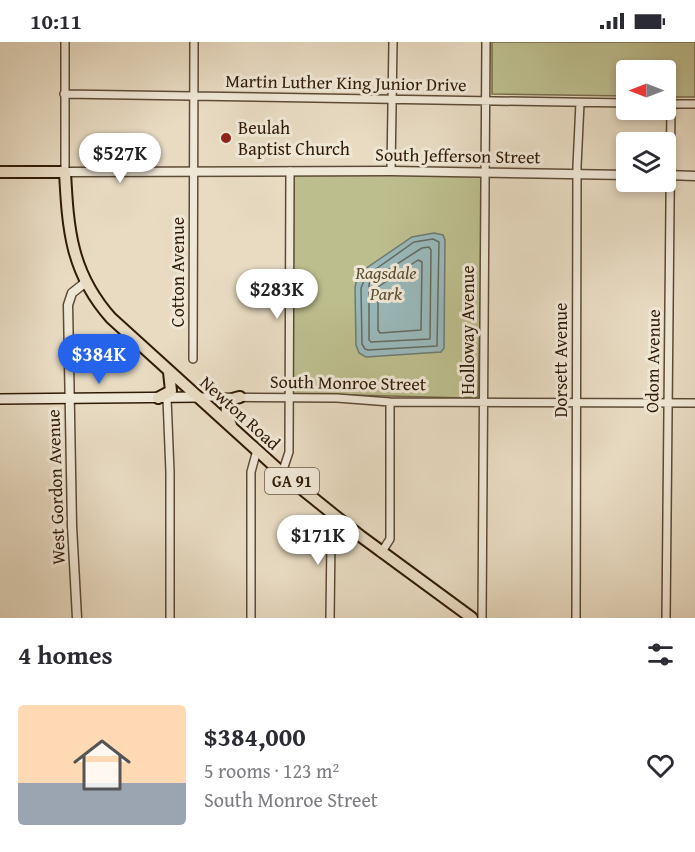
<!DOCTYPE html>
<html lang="en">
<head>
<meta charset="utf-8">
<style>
  :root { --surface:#fff; --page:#f7f7f7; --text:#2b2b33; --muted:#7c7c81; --accent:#2563eb }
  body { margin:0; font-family:"Gentium Book Plus",serif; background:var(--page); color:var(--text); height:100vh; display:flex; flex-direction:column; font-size:22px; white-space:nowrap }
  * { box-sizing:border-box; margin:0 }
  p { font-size:20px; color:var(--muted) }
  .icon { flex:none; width:33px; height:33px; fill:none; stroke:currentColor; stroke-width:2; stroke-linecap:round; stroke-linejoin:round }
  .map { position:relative; height:576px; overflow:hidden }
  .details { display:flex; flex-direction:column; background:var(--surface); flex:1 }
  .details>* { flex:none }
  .needle { width:39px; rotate:270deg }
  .fabs { position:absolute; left:616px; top:18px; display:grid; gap:12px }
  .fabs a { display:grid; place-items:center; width:60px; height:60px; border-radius:6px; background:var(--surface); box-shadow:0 3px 9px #0003; font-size:30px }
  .price { position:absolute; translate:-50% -51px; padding:0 14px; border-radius:21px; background:#fff; color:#222; font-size:20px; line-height:39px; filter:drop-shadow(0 2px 3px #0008) }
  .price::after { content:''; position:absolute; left:50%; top:36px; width:18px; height:14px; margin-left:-9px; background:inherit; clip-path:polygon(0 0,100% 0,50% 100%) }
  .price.selected { background:var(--accent); color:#fff }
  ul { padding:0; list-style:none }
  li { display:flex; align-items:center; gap:18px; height:150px; padding:0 18px }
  li span { display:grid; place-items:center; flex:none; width:168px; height:120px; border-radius:6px; color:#555 }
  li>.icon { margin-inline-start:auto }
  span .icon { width:72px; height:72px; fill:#fffc; stroke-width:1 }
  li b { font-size:26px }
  h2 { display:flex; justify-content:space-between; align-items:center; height:72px; padding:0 18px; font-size:26px }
  .status { display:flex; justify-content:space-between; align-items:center; height:42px; padding:0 30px; background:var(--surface); direction:ltr }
  .status svg { height:16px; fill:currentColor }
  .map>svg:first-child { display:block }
</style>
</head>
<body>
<div class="status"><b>10:11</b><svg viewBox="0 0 49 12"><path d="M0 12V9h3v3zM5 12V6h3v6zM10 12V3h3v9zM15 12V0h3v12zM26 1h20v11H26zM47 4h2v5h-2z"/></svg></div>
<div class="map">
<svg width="695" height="576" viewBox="0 0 695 576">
  <rect width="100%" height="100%" fill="#e8dbc2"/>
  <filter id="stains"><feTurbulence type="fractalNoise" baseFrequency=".00333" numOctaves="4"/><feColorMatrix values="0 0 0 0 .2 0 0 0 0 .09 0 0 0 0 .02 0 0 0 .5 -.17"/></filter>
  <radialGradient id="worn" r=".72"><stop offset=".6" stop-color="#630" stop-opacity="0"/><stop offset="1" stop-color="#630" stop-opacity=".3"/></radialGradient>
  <path fill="#bdbe8e" stroke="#766c4a" stroke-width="1.5" d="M 492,0 L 695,0 L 695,55 L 666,55 L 666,28 L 627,28 L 627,54 L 492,52 Z
    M 291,130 L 484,131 L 478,355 L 466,356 L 312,352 L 290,355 Z"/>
  <path fill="#99b9bb" stroke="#6f7a73" stroke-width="1.5" d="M 434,191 L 443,193 L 445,198 L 444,306 L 441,310 L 366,315 L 359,311 L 356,303 L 355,245 L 357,237 L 362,229 L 412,195 Z"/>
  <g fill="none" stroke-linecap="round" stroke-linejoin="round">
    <path stroke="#646a60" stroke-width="1.5" d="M 433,197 L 439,200 L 437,304 L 368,308 L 365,307 L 362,302 L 361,246 L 366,234 L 414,200 Z
      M 422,206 L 429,205 L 431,208 L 430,297 L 371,300 L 369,298 L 369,242 L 372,238 Z
      M 418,218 L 422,220 L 421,288 L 380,291 L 378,288 L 378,245 Z"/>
    <g stroke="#5e4b35" stroke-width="10">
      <path id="minor" d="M 65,0 L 65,130
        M 64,52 L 627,61
        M 669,62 L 695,62
        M 391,129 L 393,0
        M 193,317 L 194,0
        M 199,355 L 337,356 L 390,360 L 695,361
        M 167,356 L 170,430 L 170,576
        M 282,431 L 289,410 L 290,129
        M 381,511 L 390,497 L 390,360
        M 251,576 L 251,430 L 257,408
        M 330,576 L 331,497 L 336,476
        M 482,576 L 486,0
        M 576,576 L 577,124 L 580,61
        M 666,576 L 671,61"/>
    </g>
    <g stroke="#5e4b35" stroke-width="11">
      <path id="tertiary" d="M 65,130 L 391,129 L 627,133
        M 666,133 L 695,134
        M 77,576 L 72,484 L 68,263 L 72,251 L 86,240"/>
    </g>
    <g stroke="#301b06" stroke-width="12">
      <path id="secondary" d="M 0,357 L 199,355"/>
    </g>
    <g stroke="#301b06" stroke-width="14">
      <path id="primary" d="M 0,130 L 65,130 C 68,188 71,231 111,276 L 282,431 L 359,493 L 472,576
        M 158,356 L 171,349 L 169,330
        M 231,383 C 225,371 223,358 240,355"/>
    </g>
    <use href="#minor" stroke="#f0e8d7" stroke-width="7"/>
    <use href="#tertiary" stroke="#f0e8d7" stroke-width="8"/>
    <use href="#secondary" stroke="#f0e8d7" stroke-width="9"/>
    <use href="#primary" stroke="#e8dbc2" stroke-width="10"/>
  </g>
  <circle fill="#8f2418" stroke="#f0e8d7" stroke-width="2" cx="226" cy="96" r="6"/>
  <g text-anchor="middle" stroke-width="6" stroke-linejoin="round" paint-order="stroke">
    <rect fill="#f0e8d7" stroke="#6a5845" stroke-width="1.5" x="265" y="426" width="54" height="26" rx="4.5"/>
    <g font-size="16" font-weight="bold" fill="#301b06">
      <text x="292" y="445">GA 91</text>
    </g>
    <g font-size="18" fill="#301b06" stroke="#f0e8d7">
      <text transform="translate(346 41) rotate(1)" y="6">Martin Luther King Junior Drive</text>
      <text transform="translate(458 114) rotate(1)" y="6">South Jefferson Street</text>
      <text transform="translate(178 230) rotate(-90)" y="6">Cotton Avenue</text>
      <text transform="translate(468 288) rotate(-90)" y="6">Holloway Avenue</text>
      <text transform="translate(561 318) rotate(-90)" y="6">Dorsett Avenue</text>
      <text transform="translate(653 319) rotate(-89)" y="6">Odom Avenue</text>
      <text transform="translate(348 341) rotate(1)" y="6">South Monroe Street</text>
      <text transform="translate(240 371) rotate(42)" y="6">Newton Road</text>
      <text transform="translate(56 445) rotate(-92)" y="6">West Gordon Avenue</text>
    </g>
    <g font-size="18" fill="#301b06" stroke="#f0e8d7" text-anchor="start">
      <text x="238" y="92">Beulah<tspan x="238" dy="21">Baptist Church</tspan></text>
    </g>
    <g font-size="18" font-style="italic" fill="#5a4c2f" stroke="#f0e8d7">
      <text x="386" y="237">Ragsdale<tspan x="386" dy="21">Park</tspan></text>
    </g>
  </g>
  <rect width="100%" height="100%" filter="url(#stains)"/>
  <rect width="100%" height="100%" fill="url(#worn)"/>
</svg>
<div class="fabs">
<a><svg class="needle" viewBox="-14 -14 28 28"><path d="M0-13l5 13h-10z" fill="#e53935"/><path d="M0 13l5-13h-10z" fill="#7c7c81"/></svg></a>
<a><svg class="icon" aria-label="layers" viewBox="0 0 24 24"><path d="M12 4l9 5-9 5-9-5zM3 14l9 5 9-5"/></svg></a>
</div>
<b class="price" style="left:120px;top:142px">$527K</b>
<b class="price" style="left:277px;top:278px">$283K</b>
<b class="price selected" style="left:99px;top:343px">$384K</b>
<b class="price" style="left:318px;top:524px">$171K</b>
</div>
<section class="details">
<h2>4 homes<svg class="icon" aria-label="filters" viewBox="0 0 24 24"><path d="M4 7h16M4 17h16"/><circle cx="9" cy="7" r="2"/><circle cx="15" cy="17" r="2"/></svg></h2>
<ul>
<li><span style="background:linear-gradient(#ffd9b3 65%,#9aa5b1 0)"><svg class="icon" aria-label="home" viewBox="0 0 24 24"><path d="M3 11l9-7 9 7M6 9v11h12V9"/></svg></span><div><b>$384,000</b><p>5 rooms · 123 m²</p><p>South Monroe Street</p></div><svg class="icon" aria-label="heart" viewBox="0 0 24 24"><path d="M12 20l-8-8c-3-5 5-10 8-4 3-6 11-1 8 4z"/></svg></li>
</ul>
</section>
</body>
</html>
